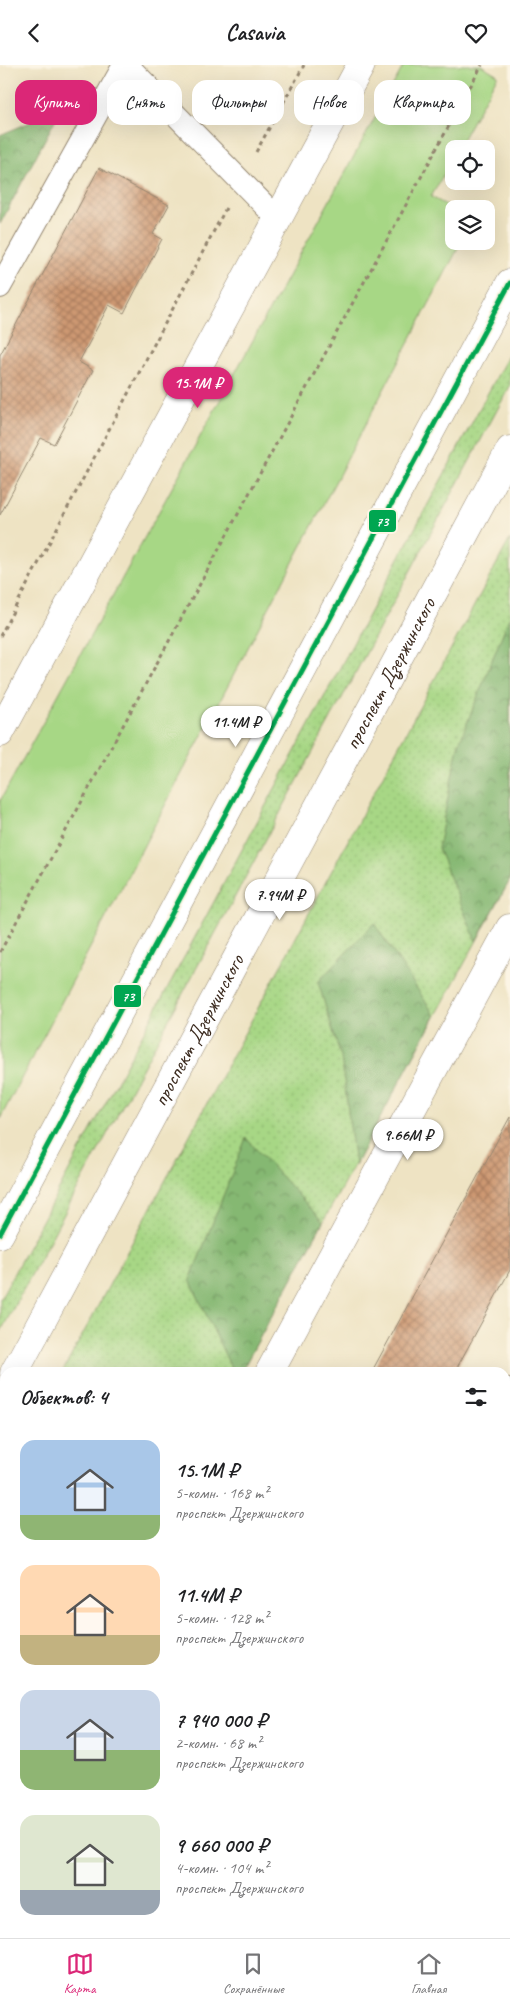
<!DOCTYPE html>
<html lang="ru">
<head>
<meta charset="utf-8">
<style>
  :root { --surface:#fff; --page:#f6f6f6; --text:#202124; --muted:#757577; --line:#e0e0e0; --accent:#db2777 }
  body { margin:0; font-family:Caveat,sans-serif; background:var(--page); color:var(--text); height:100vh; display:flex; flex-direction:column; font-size:19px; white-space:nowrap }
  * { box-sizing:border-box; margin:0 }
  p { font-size:16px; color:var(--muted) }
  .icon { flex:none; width:28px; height:28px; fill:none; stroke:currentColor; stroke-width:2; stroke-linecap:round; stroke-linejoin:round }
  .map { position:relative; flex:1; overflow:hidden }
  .sheet { position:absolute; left:0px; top:1302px; width:510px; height:571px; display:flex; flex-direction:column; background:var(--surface); border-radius:15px 15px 0 0; box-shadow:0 5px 20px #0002 }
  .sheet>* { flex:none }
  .top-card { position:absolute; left:15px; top:15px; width:480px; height:45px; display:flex; gap:10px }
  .buttons { position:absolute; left:445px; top:75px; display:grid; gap:10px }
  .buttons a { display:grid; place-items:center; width:50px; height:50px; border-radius:10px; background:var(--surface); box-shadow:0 5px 20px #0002; font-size:25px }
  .price { position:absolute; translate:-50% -42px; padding:0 11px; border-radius:18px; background:#fff; color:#222; font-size:16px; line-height:32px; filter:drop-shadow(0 1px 2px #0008) }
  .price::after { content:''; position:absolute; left:50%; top:30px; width:15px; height:11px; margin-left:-8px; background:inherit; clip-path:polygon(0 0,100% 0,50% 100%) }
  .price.active { background:var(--accent); color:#fff }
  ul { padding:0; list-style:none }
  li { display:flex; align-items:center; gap:15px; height:125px; padding:0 20px }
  li span { display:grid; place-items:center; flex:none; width:140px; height:100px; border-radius:15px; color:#555 }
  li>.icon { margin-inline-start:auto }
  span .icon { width:60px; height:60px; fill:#fffc; stroke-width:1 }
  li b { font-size:21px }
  h2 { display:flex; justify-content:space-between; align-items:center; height:60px; padding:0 20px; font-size:21px }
  .tag { padding:0 18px; border-radius:15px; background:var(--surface); box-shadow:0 5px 20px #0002; font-size:18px; line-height:45px }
  .tag.active { background:var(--accent); color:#fff }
  header { display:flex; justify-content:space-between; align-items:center; height:65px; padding:0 20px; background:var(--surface); font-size:22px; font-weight:600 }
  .tab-bar { display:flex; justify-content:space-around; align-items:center; height:70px; border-top:1px solid var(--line); background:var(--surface); font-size:14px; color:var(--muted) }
  .tab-bar a { display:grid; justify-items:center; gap:2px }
  .tab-bar .active { color:var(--accent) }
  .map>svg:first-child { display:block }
</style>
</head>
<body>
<header><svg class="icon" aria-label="back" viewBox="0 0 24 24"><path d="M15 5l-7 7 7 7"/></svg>Casavia<svg class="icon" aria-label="heart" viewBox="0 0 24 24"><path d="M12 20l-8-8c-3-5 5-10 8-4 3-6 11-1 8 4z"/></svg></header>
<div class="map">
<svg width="510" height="1873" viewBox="0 0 510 1873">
  <defs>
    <pattern id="grass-dots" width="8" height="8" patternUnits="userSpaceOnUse" patternTransform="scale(1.25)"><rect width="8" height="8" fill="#a7d785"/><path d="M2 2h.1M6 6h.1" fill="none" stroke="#91b972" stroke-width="1.8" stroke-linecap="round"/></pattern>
    <pattern id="forest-crowns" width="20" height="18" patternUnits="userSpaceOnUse" patternTransform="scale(1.25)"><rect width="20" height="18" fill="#85b872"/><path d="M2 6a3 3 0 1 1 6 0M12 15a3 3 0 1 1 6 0" fill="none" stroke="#6e965d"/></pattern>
    <pattern id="building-cross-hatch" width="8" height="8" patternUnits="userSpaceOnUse" patternTransform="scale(1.25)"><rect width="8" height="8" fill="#cd9872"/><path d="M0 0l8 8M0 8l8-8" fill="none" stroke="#a87c5d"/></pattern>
  </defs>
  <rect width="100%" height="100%" fill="#fcf5e5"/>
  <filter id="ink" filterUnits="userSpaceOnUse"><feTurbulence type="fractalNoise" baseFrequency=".02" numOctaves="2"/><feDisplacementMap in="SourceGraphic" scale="10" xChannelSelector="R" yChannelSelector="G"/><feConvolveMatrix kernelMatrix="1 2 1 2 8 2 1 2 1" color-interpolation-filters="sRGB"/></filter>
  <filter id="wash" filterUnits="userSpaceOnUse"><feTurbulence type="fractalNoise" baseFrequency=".0096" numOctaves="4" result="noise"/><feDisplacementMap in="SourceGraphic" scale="20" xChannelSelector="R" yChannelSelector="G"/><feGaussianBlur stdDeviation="1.12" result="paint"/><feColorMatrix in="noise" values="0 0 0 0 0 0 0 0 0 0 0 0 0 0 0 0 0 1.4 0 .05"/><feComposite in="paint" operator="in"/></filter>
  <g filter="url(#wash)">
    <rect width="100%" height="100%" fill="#eee3c3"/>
    <path fill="url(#grass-dots)" stroke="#718052" d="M 510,287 L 510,321 L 0,1268 L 0,1234 Z
      M 510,474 L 510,815 L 241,1307 L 62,1308 Z
      M 5,1414 L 5,1745 L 0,1754 L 0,1424 Z"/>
    <path fill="url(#forest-crowns)" stroke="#607148" d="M 61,44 L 0,159 L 0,70 Z
      M 510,550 L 510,815 L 476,876 L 438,783 L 458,681 Z
      M 374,858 L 435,951 L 355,1100 L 341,992 L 318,917 Z
      M 246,1073 L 323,1157 L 241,1307 L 233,1307 L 190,1215 Z
      M 510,1481 L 510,1656 L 505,1661 L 505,1483 Z
      M 505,1716 L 510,1722 L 510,1873 L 473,1873 L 469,1869 L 505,1869 Z"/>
    <path fill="#a7d785" stroke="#718052" d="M 404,0 L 481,0 L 498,10 L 457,84 L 454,84 L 454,91 L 431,132 L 454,144 L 454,176 L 462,176 L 0,1054 L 0,736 Z"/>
    <g id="blocks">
      <path fill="url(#building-cross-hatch)" d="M 99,103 L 169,140 L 153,169 L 162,174 L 124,248 L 109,240 L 79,297 L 93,305 L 54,379 L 41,373 L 0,450 L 0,290 Z
        M 510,1052 L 510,1205 L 454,1308 L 371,1308 Z"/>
    </g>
  </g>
  <g filter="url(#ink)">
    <use href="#blocks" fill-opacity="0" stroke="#948670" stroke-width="1"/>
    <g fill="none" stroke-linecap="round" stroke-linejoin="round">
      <g stroke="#948670" stroke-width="24">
        <path id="service" d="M 127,0 L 277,153
          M 0,222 L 124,0
          M 505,1334 L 510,1324
          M 449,1869 L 453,1873
          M 217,1873 L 219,1869"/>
      </g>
      <g stroke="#948670" stroke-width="29">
        <path id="minor" d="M 0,668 L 361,0
          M 269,1308 L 510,863
          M 0,1801 L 5,1792"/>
      </g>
      <g stroke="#948670" stroke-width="29">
        <g id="secondary">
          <path d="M 0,1169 L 510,218"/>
          <path id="s1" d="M 14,1308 L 510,385"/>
          <path d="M 0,1333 L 5,1324"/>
        </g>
      </g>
      <path stroke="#948670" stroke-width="3" stroke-dasharray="4 4" stroke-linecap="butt" d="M 256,87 L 304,0
        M 0,571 L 226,143
        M 0,887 L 482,0"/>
      <use href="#service" stroke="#fff" stroke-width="22"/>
      <use href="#minor" stroke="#fff" stroke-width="28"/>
      <use href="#secondary" stroke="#fff" stroke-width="28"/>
      <g stroke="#fcf5e5" stroke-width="9">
        <path id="bus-1" d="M 0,1169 L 510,218"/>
      </g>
      <use href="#bus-1" stroke="#00a651" stroke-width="5"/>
    </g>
  </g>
  <g text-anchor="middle" stroke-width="4.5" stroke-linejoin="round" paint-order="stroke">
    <g font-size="21" fill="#3b2a1e" stroke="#fcf5e5">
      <text dy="7" stroke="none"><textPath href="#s1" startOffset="794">проспект Дзержинского</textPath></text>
      <text dy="7" stroke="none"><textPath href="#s1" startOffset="389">проспект Дзержинского</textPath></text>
    </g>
  </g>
  <g stroke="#fcf5e5" stroke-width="2">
    <rect x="368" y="444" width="29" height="24" rx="5" fill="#00a651"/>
    <rect x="113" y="919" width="29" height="24" rx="5" fill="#00a651"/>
  </g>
  <g font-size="14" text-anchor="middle" font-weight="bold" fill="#fff">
    <text x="382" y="461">73</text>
    <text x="128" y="936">73</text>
  </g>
</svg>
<div class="buttons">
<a><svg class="icon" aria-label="locate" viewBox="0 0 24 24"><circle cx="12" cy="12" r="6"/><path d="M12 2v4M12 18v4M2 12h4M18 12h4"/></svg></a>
<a><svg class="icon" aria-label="layers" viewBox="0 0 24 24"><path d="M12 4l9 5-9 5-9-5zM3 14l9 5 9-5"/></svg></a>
</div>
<b class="price active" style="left:198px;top:344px">15.1M ₽</b>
<b class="price" style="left:236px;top:683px">11.4M ₽</b>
<b class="price" style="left:280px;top:856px">7.94M ₽</b>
<b class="price" style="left:408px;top:1096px">9.66M ₽</b>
<div class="top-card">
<a class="tag active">Купить</a>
<a class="tag">Снять</a>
<a class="tag">Фильтры</a>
<a class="tag">Новое</a>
<a class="tag">Квартира</a>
</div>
<section class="sheet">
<h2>Объектов: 4<svg class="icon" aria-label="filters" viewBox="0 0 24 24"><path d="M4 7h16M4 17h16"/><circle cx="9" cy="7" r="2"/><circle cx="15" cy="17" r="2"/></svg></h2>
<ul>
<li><span style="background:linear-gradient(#a9c7e8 75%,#8fb573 0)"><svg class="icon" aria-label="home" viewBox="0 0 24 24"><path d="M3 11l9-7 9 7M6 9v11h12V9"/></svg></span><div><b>15.1M ₽</b><p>5-комн. · 168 m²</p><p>проспект Дзержинского</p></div></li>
<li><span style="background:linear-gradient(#ffd9b3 70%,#c2b280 0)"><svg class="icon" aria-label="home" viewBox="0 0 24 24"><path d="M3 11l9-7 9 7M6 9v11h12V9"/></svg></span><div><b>11.4M ₽</b><p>5-комн. · 128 m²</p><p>проспект Дзержинского</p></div></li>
<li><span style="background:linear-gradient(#c9d6e8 60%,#8fb573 0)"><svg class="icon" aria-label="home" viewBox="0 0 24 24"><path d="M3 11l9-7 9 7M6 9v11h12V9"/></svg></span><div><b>7 940 000 ₽</b><p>2-комн. · 68 m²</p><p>проспект Дзержинского</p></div></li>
<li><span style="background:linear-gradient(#dfe7d0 75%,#9aa5b1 0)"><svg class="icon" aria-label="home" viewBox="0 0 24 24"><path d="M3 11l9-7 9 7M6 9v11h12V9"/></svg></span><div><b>9 660 000 ₽</b><p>4-комн. · 104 m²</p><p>проспект Дзержинского</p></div></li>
</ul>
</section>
</div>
<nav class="tab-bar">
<a class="active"><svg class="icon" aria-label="map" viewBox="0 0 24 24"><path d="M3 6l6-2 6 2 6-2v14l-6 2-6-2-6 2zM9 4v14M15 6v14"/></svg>Карта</a>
<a><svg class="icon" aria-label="saved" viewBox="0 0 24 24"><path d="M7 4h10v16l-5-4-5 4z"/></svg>Сохранённые</a>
<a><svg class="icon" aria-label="home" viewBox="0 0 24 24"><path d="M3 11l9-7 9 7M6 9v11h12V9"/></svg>Главная</a>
</nav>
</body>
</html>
